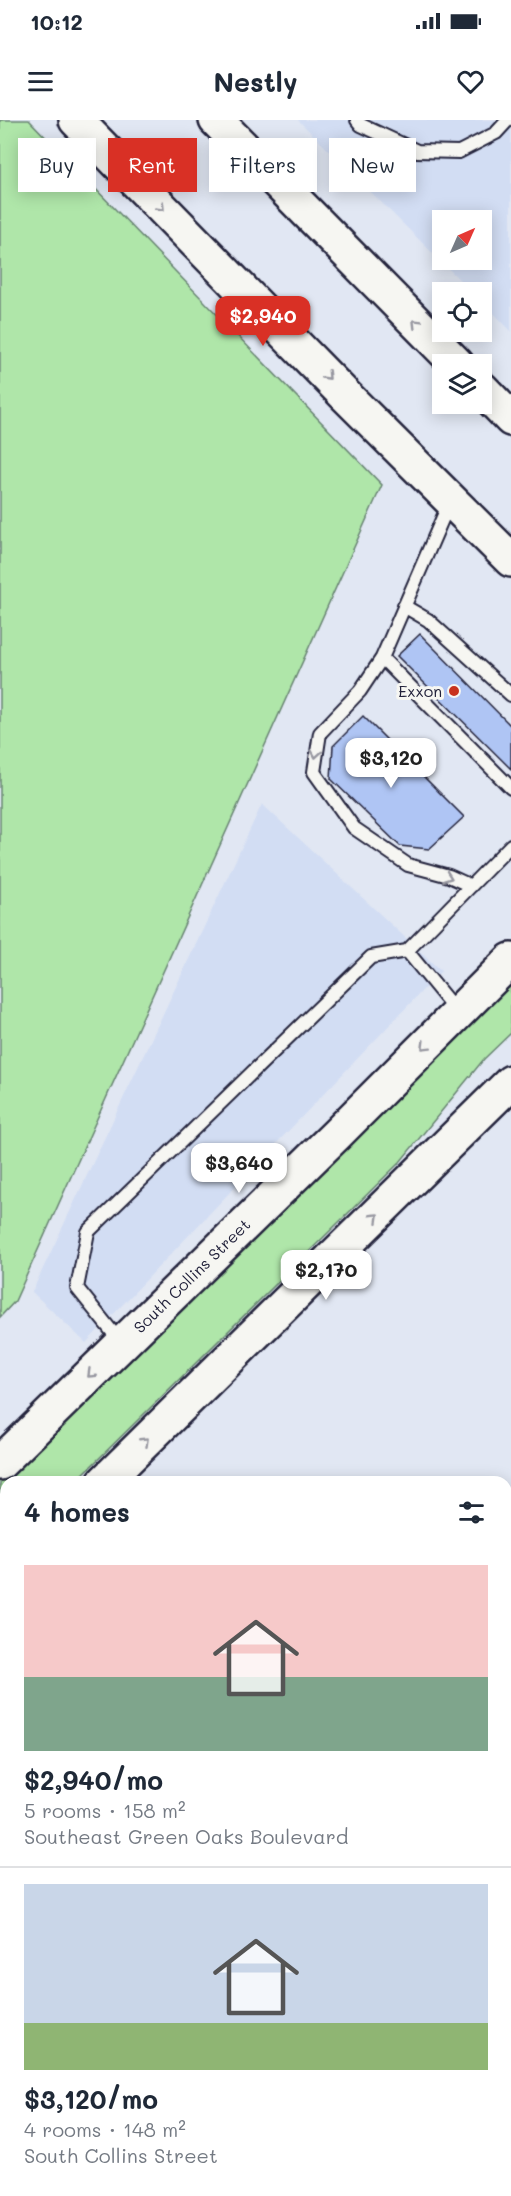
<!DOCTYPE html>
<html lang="en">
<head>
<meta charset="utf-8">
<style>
  :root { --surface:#fff; --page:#f2f2f3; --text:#1f2937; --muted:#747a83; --line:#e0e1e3; --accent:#d93025 }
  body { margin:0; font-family:Mali,sans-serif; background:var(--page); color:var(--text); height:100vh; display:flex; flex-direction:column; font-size:22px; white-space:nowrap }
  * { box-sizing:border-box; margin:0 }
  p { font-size:20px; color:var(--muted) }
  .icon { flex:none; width:33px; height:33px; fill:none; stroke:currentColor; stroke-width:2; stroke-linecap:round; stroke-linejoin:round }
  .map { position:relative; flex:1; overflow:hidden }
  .panel { position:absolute; left:0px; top:1356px; width:512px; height:720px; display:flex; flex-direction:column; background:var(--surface); border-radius:18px 18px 0 0; box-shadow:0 3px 15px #0003 }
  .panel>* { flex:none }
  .hud { position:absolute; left:18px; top:18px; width:476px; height:54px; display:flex; gap:12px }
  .needle { width:39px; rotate:45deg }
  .controls { position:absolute; left:432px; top:90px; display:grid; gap:12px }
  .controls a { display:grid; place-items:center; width:60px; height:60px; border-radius:0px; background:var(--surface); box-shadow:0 3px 15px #0003; font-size:30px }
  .price { position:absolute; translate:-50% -51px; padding:0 14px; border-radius:12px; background:#fff; color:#222; font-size:20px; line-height:39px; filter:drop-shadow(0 2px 3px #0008) }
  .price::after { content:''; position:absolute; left:50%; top:36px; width:18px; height:14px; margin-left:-9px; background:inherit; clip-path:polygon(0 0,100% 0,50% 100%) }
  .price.on { background:var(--accent); color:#fff }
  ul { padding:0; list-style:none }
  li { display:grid; align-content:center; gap:12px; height:318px; padding:0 24px }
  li+li { border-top:2px solid var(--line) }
  li span { display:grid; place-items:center; height:186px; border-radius:0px; color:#555 }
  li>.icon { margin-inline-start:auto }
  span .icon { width:108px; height:108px; fill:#fffc; stroke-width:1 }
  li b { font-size:26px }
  h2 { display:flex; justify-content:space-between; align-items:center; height:72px; padding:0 24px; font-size:26px }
  .pill { padding:0 21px; border-radius:0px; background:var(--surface); box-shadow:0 3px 15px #0003; font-size:21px; line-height:54px }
  .pill.on { background:var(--accent); color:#fff }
  .status { display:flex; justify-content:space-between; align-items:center; height:42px; padding:0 30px; background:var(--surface); direction:ltr }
  .status svg { height:16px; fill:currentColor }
  header { display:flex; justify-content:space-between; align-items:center; height:78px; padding:0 24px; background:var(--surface); font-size:27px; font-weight:800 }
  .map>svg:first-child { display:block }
</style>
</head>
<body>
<div class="status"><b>10:12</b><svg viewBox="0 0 49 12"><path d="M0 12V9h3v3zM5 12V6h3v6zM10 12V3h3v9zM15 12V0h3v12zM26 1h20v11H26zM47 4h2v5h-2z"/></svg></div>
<header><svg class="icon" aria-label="menu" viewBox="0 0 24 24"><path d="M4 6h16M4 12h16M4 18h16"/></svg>Nestly<svg class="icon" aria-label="heart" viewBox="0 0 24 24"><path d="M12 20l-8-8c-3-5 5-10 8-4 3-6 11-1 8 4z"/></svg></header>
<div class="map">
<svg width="511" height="2076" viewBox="0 0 511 2076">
  <rect width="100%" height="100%" fill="#e1e7f3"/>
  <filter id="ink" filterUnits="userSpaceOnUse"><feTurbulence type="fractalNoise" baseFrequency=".0167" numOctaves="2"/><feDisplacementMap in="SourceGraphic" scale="12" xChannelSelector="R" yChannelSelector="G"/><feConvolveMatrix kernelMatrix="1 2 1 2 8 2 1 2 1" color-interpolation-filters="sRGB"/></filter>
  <g filter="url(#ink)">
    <path fill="#d2ddf3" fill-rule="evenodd" d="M 298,0 L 511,0 L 511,211 L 482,181 L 482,172 L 472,172 ZM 442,100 L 482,100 L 482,140 L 442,140 Z
      M 262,684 L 441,851 L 86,1223 L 32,1172 Z"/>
    <path fill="#afe6a9" stroke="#688472" stroke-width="1.5" d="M 0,0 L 29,0 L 382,365 L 15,1181 L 0,1197 Z
      M 511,859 L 511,913 L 484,939 L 400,1042 L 75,1362 L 6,1362 L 6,1430 L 0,1436 L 0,1361 Z
      M 0,1707 L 6,1712 L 6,2070 L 399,2070 L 404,2076 L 0,2076 Z"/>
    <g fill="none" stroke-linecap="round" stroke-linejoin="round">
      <path stroke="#87d4e5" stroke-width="52" d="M 0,2044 L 6,2048
        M 37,2070 L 45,2076"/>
    </g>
    <path fill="#afc5f4" stroke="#22223b" stroke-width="1.5" d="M 420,514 L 511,606 L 511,649 L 397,536 Z
      M 363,596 L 464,697 L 429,729 L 400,726 L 331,659 L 333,626 Z
      M 511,1810 L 511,1830 L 506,1825 L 506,1816 Z
      M 506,1842 L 511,1847 L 511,1913 L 507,1917 L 506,1915 Z"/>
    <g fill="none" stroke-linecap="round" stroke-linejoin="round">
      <g stroke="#22223b" stroke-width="16">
        <path id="lane" d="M 357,0 L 361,5 L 417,31 L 459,32 L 496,13 L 508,0
          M 450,381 L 382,538 L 511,668
          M 404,486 L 428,500 L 511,575
          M 382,538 L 360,571 L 320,613 L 314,652 L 354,708 L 408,745 L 449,756 L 471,766
          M 457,892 L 407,831 L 511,725
          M 122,1224 L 77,1168 L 88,1112 L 371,837 L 407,831"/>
      </g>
      <g stroke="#22223b" stroke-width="28">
        <path id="street" d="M 506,2010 L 511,2005
          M 480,2076 L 480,2070"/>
      </g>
      <g stroke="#22223b" stroke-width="38">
        <g id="secondary">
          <path d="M 76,0 L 344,274 L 511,440"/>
          <path d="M 216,0 L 457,244"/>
          <path d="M 482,269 L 511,299"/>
          <path id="s1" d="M 0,1343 L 337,1014 L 511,840"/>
          <path d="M 104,1362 L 511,962"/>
          <path d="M 0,1465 L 6,1459"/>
        </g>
      </g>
      <path stroke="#22223b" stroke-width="4" stroke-dasharray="6 4.5" stroke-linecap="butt" d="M 0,1800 L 6,1800
        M 266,2070 L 270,2076"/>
      <use href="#lane" stroke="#f6f6f2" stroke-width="12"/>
      <use href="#street" stroke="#f6f6f2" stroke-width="24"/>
      <use href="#secondary" stroke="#f6f6f2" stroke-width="33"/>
    </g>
    <defs><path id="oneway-chevron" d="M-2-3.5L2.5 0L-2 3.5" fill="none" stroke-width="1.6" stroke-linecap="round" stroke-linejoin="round" transform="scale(1.5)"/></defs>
    <g stroke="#9797a0">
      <use href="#oneway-chevron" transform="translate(161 87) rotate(46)"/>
      <use href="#oneway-chevron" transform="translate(416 203) rotate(-135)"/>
      <use href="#oneway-chevron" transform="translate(327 256) rotate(46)"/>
      <use href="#oneway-chevron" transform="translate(316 634) rotate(99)"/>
      <use href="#oneway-chevron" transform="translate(448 757) rotate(20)"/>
      <use href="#oneway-chevron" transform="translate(425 926) rotate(135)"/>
      <use href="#oneway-chevron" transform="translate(375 1097) rotate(-44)"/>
      <use href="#oneway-chevron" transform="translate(91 1254) rotate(136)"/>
      <use href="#oneway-chevron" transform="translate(145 1321) rotate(-44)"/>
    </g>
  </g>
  <circle fill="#c8321e" stroke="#f6f6f2" stroke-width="2" cx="454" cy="571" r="6"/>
  <g text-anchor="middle" stroke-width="6" stroke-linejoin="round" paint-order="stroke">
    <g font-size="16" fill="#22223b" stroke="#f6f6f2" text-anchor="end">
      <text x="442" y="577">Exxon</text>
    </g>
    <g font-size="16" fill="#22223b" stroke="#f6f6f2">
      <text dy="6" stroke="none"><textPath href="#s1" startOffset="268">South Collins Street</textPath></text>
    </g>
  </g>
</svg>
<div class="controls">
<a><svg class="needle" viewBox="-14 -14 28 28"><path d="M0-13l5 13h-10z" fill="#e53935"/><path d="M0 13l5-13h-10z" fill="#747a83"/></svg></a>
<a><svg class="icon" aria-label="locate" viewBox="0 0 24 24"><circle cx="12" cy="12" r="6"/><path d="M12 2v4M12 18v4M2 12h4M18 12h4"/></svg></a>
<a><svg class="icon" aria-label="layers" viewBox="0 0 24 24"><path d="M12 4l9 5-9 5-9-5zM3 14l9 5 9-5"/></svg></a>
</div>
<b class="price on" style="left:263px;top:227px">$2,940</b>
<b class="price" style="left:391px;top:669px">$3,120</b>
<b class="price" style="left:239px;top:1074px">$3,640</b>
<b class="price" style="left:326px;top:1181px">$2,170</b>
<div class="hud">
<a class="pill">Buy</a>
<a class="pill on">Rent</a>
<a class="pill">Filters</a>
<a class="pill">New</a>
</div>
<section class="panel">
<h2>4 homes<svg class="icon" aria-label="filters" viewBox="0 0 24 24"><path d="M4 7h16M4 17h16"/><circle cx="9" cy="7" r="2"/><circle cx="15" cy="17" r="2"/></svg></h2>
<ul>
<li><span style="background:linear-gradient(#f6c9c9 60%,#7fa58c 0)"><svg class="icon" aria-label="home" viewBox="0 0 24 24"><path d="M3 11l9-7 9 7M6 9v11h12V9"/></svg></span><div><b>$2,940/mo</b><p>5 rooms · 158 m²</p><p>Southeast Green Oaks Boulevard</p></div></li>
<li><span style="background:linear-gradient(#c9d6e8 75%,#8fb573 0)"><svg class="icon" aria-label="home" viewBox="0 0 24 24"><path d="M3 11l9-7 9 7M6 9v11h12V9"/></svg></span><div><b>$3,120/mo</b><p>4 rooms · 148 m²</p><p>South Collins Street</p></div></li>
</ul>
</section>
</div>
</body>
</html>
